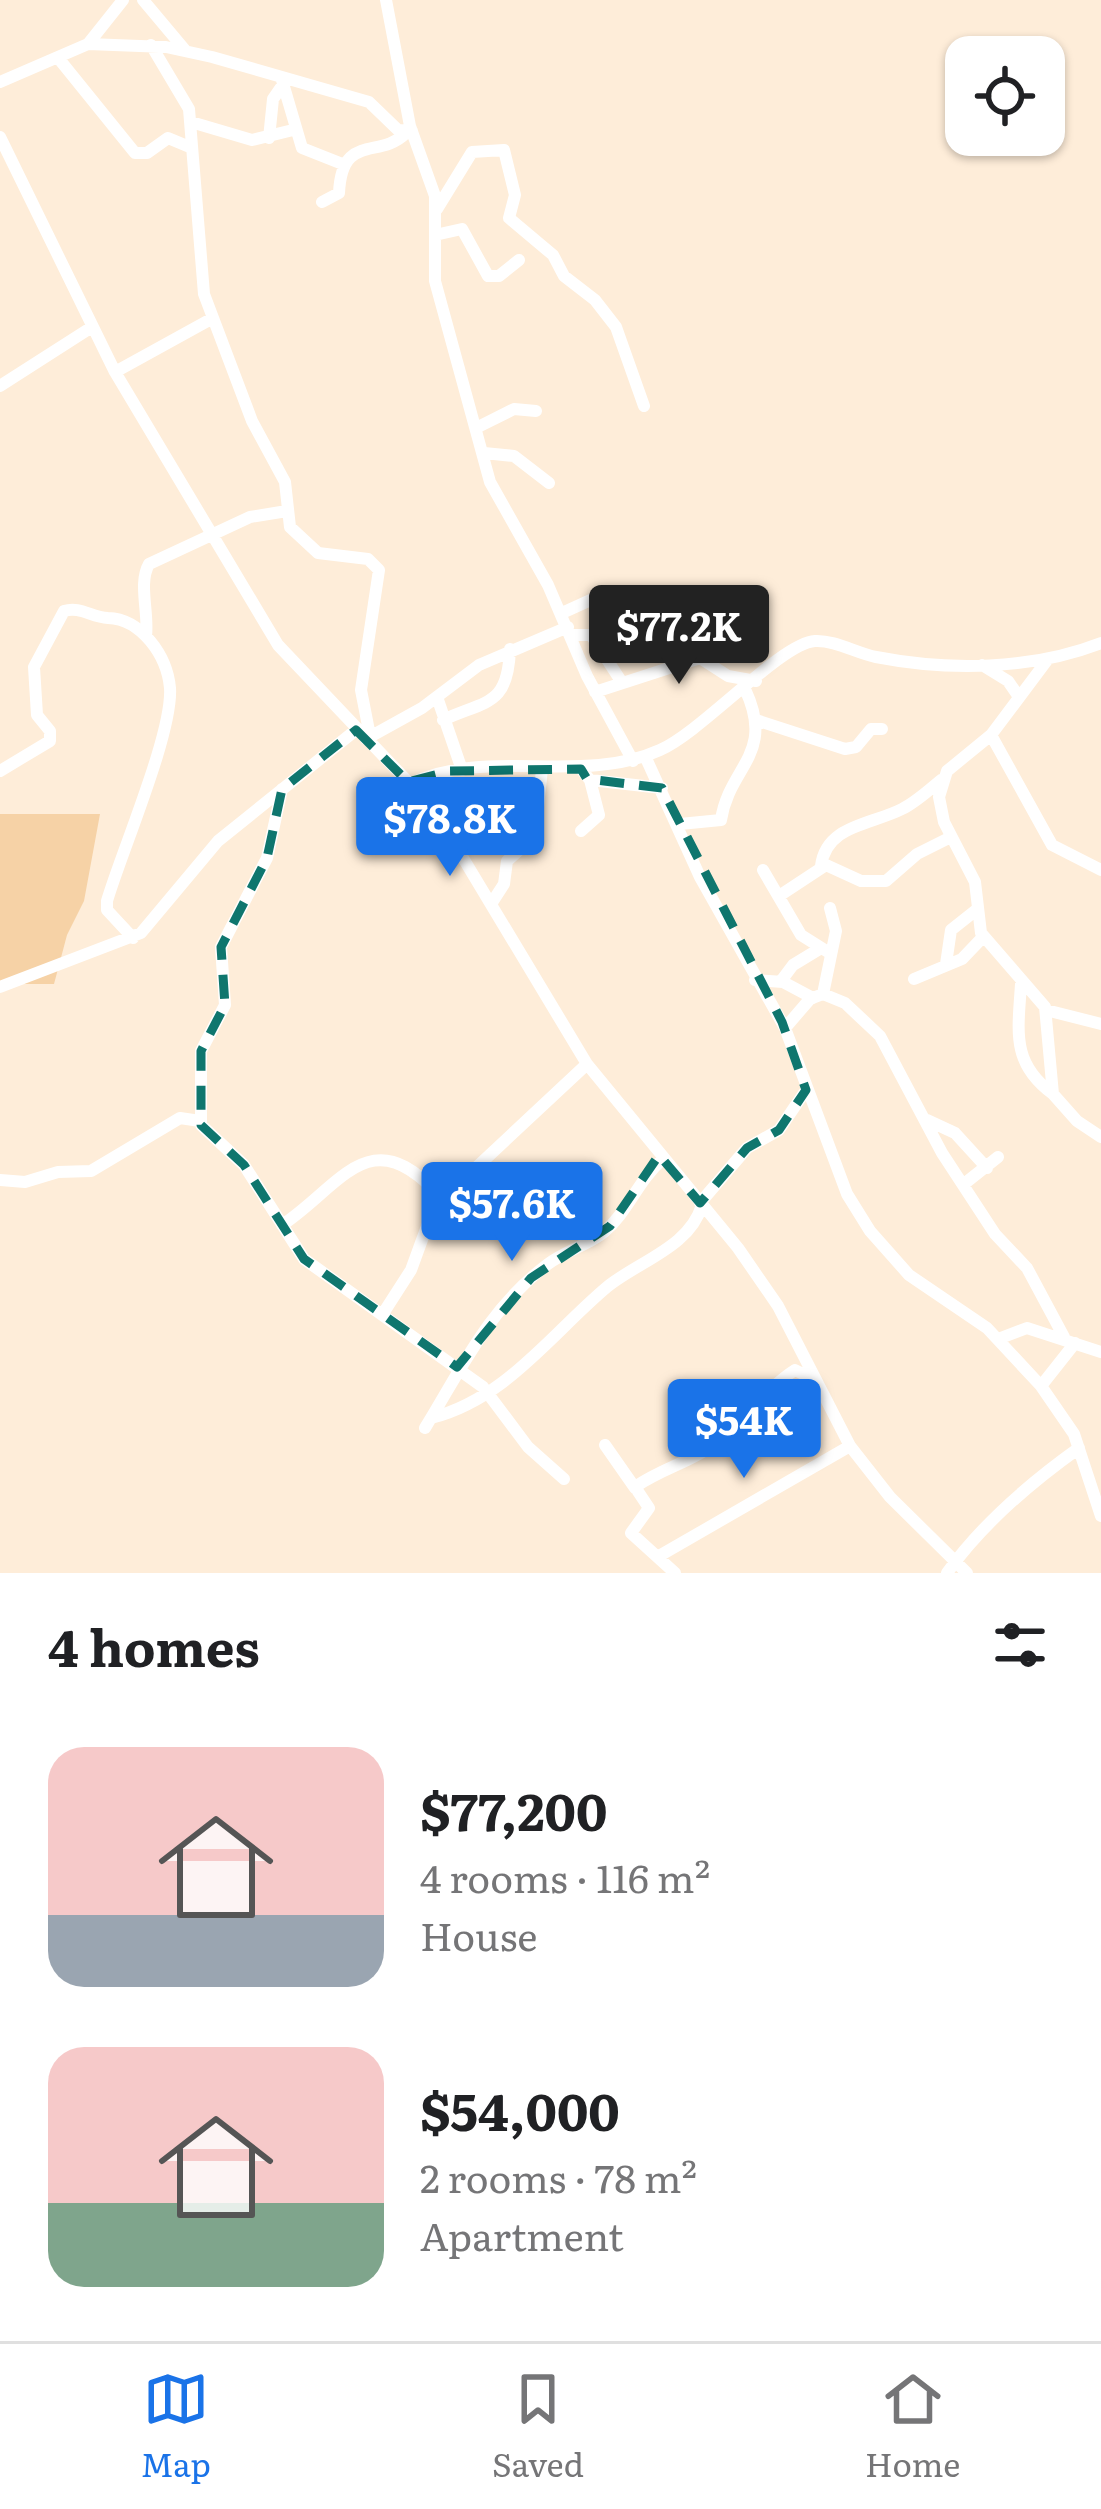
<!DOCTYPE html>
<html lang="en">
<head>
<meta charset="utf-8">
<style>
  :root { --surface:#fff; --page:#f6f6f6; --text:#202124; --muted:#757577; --line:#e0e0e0; --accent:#1a73e8 }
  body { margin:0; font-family:Literata,serif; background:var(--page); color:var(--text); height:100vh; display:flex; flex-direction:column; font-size:45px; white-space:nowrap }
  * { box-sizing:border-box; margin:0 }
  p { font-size:39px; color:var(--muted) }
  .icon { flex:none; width:66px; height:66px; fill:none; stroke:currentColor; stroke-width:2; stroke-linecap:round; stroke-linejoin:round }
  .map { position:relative; height:1573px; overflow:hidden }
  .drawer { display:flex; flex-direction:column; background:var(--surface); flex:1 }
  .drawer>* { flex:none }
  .controls { position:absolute; left:945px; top:36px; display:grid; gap:24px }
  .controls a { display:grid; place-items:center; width:120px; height:120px; border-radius:24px; background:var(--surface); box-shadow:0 3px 9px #0004; font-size:60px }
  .price { position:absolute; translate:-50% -102px; padding:0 27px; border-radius:12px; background:var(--accent); color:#fff; font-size:39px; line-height:78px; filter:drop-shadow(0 3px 6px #0008) }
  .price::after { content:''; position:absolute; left:50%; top:72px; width:36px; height:27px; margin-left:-18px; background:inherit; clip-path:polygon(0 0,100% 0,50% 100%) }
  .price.current { background:#222; color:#fff }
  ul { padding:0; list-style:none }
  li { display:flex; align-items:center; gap:36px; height:300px; padding:0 48px }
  li span { display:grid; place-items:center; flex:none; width:336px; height:240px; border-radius:36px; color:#555 }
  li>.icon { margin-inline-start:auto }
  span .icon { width:144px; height:144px; fill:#fffc; stroke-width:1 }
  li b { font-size:51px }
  h2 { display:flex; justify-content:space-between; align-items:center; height:144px; padding:0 48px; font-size:51px }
  .tabs { display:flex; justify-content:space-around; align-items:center; height:168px; border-top:3px solid var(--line); background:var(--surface); font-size:33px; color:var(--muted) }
  .tabs a { display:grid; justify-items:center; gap:6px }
  .tabs .current { color:var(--accent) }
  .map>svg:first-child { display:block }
</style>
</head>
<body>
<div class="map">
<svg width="1101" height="1573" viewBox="0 0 1101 1573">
  <rect width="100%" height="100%" fill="#feedd9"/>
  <path fill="#f6d2a6" d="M 0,814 L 100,814 L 84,901 L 67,935 L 54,984 L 0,984 Z"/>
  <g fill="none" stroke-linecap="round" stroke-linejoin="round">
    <path stroke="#fff" stroke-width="12" d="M 143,0 L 185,50
      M 386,0 L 410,126 L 435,196 L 435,281 L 490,482 L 548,585 L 587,676 L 633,761
      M 88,44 L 166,47 L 212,57 L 369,102 L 398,130 L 412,131
      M 151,45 L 189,109 L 204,294 L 252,421 L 285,482 L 290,527 L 318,553 L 368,559 L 379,570 L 361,690 L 370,736
      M 59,59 L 135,153 L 147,153 L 168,138 L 192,148
      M 282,80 L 302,148 L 345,165
      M 0,82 L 88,44 L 123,0
      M 191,122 L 252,140 L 293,130
      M 0,137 L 115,372 L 278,645 L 410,784 L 448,833 L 587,1064 L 738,1248 L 778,1306 L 850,1446 L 890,1497 L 967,1573
      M 269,138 L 273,99 L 282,86
      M 322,202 L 339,193 C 342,132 379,160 406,133
      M 437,209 L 472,152 L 504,150 L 515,195 L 509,218 L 553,255 L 564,276 L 595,300 L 616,327 L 644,406
      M 435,235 L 462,229 L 488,276 L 499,276 L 519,260
      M 115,372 L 213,318
      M 0,386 L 92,327
      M 478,427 L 514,409 L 536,411
      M 484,453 L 514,456 L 549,483
      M 562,613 L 606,593
      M 571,635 L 591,635 L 621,681
      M 146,636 C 149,613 138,583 149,564 L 250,517 L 287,511
      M 1048,659 L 991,735 L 947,771 L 939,797 L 944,822 L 975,882 L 981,933 L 1045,1007 L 1053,1094 L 1077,1121 L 1101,1137
      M 982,665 L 1008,681 L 1017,694
      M 595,692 L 700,658 L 728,676 L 756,681
      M 437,697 L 462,770
      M 443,720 C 487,700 508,706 510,649
      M 756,720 L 845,749 L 856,747 L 871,729 L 882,729
      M 991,735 L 1052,845 L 1101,870
      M 366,739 L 422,708 L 479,665 L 568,627
      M 645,756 L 700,877 L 785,1028 L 847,1194 L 870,1231 L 909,1275 L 987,1328 L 1041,1386 L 1074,1434 L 1101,1516
      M 581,769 L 590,780 L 662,788
      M 0,771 L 50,741 L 50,731 L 37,715 L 34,667 L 64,611 C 80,606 91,617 108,618 C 141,619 167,655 170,688 C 173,733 121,853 107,901 L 107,910 L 133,938
      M 410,784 C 488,746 580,786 660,750 C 703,731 781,643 815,641 C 835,640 856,653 876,657 C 948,671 1032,670 1101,643
      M 282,789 L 267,858 L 221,947 L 225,1005 L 201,1051 L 201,1125 L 244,1165 L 304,1259 L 483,1387 L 528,1447 L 564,1479
      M 680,824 L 721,820 C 729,766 776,755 745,689
      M 581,831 L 599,815 L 590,780
      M 821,866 C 826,825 871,825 902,809 C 916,802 929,790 941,780
      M 763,870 L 801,935 L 828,952
      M 782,894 L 826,865 L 861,881 L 886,881 L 917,854 L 951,837
      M 493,901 L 504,884 L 507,861 L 535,836 L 542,769
      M 946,964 L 951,930 L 975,911
      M 914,979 L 962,959 L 983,937
      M 755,980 L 783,982 L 813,998
      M 781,981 L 793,965 L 821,948
      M 1021,984 C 1018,1032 1011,1063 1053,1094
      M 0,987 L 141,933 L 218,841 L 356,730
      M 823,994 L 836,931 L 830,908
      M 1046,1010 L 1101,1024
      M 785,1028 L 810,999 L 823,994 L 845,1003 L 880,1036 L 942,1153 L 995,1234 L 1027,1268 L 1064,1337
      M 927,1120 L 955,1133 L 987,1168
      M 0,1180 L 25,1182 L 58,1172 L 91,1171 L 180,1118 L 200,1121
      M 964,1184 L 998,1157
      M 700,1203 L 747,1148 L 779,1130 L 806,1090
      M 282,1225 C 341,1186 371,1116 442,1199
      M 384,1312 L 411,1270 L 434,1207 L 587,1064
      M 998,1339 L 1027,1328 L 1101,1352
      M 1041,1386 L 1075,1343
      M 431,1418 C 506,1399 551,1334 607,1287 C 639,1261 690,1247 702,1205
      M 425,1428 C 462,1368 489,1308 548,1264 C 565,1251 588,1245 604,1232 C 628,1212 638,1180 663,1159
      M 605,1445 L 635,1488
      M 659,1556 L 850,1446
      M 675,1573 L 631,1533 L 649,1508 L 635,1487 C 662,1468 692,1462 718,1442 C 746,1421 765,1389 795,1370 L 813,1379
      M 947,1573 C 981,1525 1030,1483 1079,1448"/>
  </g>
  <path fill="none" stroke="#0f766e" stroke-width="9" stroke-dasharray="24 15" stroke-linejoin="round" d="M 356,730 L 408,782 L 450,771 L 581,769 L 587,779 L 662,788 L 782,1022 L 806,1090 L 779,1130 L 747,1148 L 700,1203 L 659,1155 L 610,1226 L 531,1278 L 457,1367 L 304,1259 L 244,1165 L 201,1125 L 201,1051 L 225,1005 L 221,947 L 267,858 L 282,789 Z"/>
</svg>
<div class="controls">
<a><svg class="icon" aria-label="locate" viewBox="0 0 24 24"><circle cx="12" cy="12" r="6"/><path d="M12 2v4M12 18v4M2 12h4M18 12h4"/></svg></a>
</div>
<b class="price current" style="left:679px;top:687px">$77.2K</b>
<b class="price" style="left:450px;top:879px">$78.8K</b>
<b class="price" style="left:512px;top:1264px">$57.6K</b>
<b class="price" style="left:744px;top:1481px">$54K</b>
</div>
<section class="drawer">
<h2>4 homes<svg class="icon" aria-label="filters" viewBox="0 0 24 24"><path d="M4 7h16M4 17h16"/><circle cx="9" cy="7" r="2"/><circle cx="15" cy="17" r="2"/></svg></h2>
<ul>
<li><span style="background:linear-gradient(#f6c9c9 70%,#9aa5b1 0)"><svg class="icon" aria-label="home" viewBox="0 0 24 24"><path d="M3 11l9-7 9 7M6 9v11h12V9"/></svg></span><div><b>$77,200</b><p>4 rooms · 116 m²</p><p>House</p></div></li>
<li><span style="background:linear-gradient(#f6c9c9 65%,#7fa58c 0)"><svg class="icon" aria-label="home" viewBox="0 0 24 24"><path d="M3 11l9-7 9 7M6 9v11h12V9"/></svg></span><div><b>$54,000</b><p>2 rooms · 78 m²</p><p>Apartment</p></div></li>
</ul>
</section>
<nav class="tabs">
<a class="current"><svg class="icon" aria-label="map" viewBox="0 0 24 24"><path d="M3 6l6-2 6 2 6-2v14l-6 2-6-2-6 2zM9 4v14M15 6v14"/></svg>Map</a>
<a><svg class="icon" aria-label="saved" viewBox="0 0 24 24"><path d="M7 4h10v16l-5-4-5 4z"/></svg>Saved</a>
<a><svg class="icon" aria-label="home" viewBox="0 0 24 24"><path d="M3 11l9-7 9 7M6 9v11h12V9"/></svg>Home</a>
</nav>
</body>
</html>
